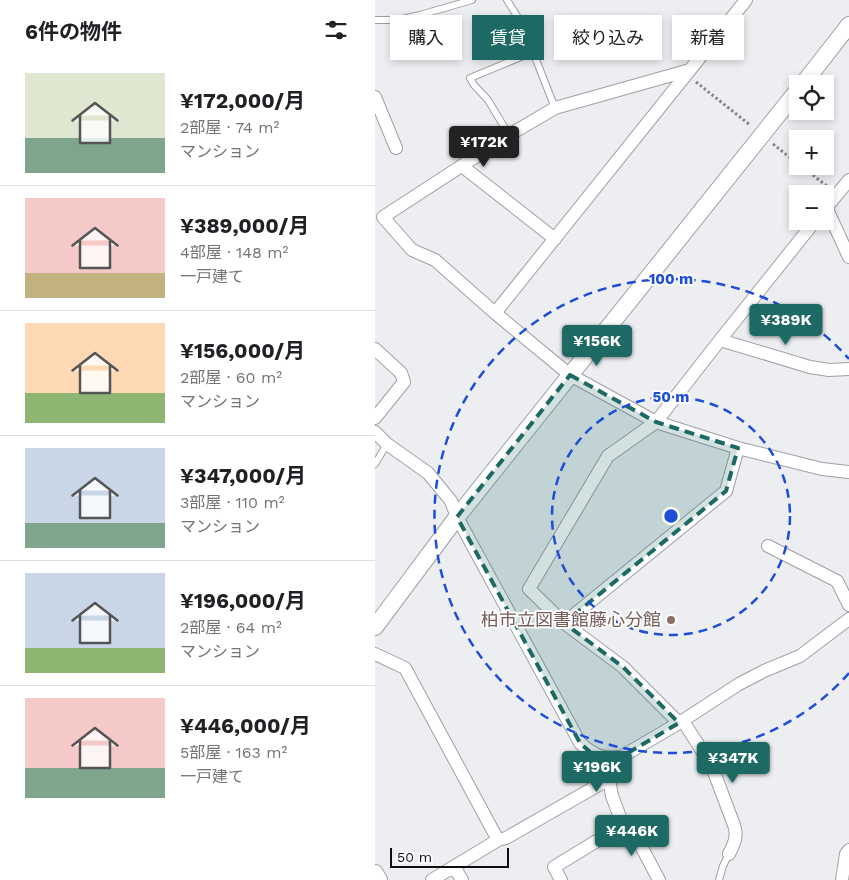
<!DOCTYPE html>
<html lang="ja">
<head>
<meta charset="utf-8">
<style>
  :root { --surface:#fff; --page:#f6f6f6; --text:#202124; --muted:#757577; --line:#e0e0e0; --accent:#1d6963 }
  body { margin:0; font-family:"Work Sans","Noto Sans JP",sans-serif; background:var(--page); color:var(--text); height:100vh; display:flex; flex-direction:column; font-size:19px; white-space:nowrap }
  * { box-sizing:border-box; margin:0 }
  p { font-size:16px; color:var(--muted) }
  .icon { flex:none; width:28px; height:28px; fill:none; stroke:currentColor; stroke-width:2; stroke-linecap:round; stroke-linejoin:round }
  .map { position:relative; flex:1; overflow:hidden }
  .side { display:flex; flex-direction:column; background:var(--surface); width:375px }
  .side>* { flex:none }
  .hud { position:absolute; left:15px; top:15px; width:384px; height:45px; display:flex; gap:10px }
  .buttons { position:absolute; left:414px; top:75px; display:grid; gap:10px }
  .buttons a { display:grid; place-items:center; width:45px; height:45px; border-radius:0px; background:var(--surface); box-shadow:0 2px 8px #0003; font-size:25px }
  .scale { position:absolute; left:15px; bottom:12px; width:119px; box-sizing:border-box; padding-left:5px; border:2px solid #0e0f10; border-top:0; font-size:14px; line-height:18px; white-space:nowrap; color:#0e0f10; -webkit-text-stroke:4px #fafbff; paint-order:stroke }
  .price { position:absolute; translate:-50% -42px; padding:0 11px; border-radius:5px; background:var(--accent); color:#fff; font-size:16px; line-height:32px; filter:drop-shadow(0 1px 2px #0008) }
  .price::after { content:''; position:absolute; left:50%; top:30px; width:15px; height:11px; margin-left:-8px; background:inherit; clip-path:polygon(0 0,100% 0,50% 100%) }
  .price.current { background:#222; color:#fff }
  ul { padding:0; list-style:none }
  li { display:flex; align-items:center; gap:15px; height:125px; padding:0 25px }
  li+li { border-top:1px solid var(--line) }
  li span { display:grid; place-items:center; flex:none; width:140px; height:100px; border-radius:0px; color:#555 }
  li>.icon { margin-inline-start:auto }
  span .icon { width:60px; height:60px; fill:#fffc; stroke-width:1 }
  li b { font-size:21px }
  h2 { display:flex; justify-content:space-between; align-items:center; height:60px; padding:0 25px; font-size:21px }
  .pill { padding:0 18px; border-radius:0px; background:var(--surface); box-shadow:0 2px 8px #0003; font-size:18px; line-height:45px }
  .pill.current { background:var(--accent); color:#fff }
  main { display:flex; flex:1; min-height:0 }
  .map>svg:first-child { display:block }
</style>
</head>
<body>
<main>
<section class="side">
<h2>6件の物件<svg class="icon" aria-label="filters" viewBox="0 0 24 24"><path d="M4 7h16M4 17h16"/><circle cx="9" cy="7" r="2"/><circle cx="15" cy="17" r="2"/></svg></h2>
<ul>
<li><span style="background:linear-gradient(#dfe7d0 65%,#7fa58c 0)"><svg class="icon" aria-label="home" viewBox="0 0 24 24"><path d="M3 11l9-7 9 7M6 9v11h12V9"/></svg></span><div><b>¥172,000/月</b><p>2部屋 · 74 m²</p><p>マンション</p></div></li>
<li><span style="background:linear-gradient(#f6c9c9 75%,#c2b280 0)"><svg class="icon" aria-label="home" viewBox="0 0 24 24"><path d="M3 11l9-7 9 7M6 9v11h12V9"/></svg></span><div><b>¥389,000/月</b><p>4部屋 · 148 m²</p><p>一戸建て</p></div></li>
<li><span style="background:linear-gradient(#ffd9b3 70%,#8fb573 0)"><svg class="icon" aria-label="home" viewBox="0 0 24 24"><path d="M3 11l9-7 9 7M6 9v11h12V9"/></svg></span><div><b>¥156,000/月</b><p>2部屋 · 60 m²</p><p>マンション</p></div></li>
<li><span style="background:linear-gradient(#c9d6e8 75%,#7fa58c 0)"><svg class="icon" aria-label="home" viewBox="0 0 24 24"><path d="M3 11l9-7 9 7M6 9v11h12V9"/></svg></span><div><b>¥347,000/月</b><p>3部屋 · 110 m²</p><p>マンション</p></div></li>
<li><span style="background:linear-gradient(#c9d6e8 75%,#8fb573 0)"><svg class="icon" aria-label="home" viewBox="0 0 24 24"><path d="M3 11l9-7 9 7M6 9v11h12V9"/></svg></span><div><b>¥196,000/月</b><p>2部屋 · 64 m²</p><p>マンション</p></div></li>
<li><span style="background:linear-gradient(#f6c9c9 70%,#7fa58c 0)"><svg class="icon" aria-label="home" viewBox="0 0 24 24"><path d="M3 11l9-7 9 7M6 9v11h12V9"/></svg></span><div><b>¥446,000/月</b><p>5部屋 · 163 m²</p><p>一戸建て</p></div></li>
</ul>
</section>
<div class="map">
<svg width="474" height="880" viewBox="0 0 474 880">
  <rect width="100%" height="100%" fill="#eceef2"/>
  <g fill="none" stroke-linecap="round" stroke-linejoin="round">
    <g stroke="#9ea0a4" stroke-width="8">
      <path id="service" d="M 132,0 L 147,24 L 180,108
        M 0,20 L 23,20 L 45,15 L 97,0
        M 134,135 L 113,100 L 99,85 L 95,78 L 158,52
        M 0,464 L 12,444
        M 344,880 L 348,866 L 354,854"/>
    </g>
    <g stroke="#9ea0a4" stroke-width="14">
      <path id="minor" d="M 315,70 L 180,108 L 134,135 L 8,217 L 37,250 L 60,260 L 120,313 L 195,375 L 281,422 L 363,448 L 447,469 L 474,472
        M 0,97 L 21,148
        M 87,166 L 180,239
        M 451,207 L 474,257
        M 450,209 L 474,180
        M 120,313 L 371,0
        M 345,340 L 435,367 L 454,370 L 474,369
        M 0,349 L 26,373 L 29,382 L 0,418
        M 0,432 L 12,444 L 53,473 L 76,501 L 82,517 L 205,743 C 219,756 228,759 246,757 L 304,723 L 364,684 L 389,671 L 425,656 L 474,619
        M 393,546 L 462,581 L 474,605
        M 189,623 L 351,491 L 363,448
        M 0,654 L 30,668 L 123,840 L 57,880
        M 308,721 L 333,760 L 339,772 L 359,825 C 363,836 359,844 354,854
        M 304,723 L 248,667 L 189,623 L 154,589 L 233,456 L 281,422 L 345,340 L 440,221
        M 237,758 L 234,779 L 237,796 L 248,825 L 266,846 L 284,880
        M 123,840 L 131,838 L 234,779
        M 79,867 L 87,880
        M 186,880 L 179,867 L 248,825
        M 467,880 L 471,854 L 474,850"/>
    </g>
    <g stroke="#9ea0a4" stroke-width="18">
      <path id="tertiary" d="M 428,84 L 474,25
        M 0,627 L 82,517 L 422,91
        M 0,873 L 4,880"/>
    </g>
    <path stroke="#848688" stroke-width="3" stroke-dasharray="2.5 2.5" stroke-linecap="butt" d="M 321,82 L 375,125
      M 398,144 L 422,163
      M 426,166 L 452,186"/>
    <use href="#service" stroke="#fff" stroke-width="6"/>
    <use href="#minor" stroke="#fff" stroke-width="12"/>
    <use href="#tertiary" stroke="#fff" stroke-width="16"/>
  </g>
  <path fill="#1d6963" fill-opacity="0.2" stroke="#1d6963" stroke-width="4" stroke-dasharray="10 6" stroke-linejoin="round" d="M 195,375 L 281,422 L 363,448 L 351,491 L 189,623 L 248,667 L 304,723 L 246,757 L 215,752 L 205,743 L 82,517 Z"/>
  <g fill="none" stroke="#1d4ed8" stroke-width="2.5" stroke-dasharray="9 6">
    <circle cx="296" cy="516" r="119"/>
    <path d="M474 673A237 237 0 1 1 474 359"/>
  </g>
  <circle fill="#8d6e63" stroke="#fafbff" stroke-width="2" cx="296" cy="620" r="5"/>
  <g text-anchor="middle" stroke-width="4" stroke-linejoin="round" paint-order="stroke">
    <g font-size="18" fill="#785e54" stroke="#fafbff" text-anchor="end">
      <text x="286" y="626">柏市立図書館藤心分館</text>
    </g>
  </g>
  <circle cx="296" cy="516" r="8" fill="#1d4ed8" stroke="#fafbff" stroke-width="2.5"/>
  <g font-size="15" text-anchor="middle" font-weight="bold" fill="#1d4ed8" stroke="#fafbff" stroke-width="4" stroke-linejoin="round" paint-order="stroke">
    <text x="296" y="284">100 m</text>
    <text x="296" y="402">50 m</text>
  </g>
</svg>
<div class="buttons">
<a><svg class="icon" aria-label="locate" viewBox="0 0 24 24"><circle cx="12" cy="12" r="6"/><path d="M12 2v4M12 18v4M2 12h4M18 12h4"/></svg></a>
<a>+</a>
<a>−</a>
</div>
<div class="scale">50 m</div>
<b class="price current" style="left:109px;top:168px">¥172K</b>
<b class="price" style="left:411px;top:346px">¥389K</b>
<b class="price" style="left:222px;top:367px">¥156K</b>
<b class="price" style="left:358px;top:784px">¥347K</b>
<b class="price" style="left:222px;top:793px">¥196K</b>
<b class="price" style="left:257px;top:857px">¥446K</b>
<div class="hud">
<a class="pill">購入</a>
<a class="pill current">賃貸</a>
<a class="pill">絞り込み</a>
<a class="pill">新着</a>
</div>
</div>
</main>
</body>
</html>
